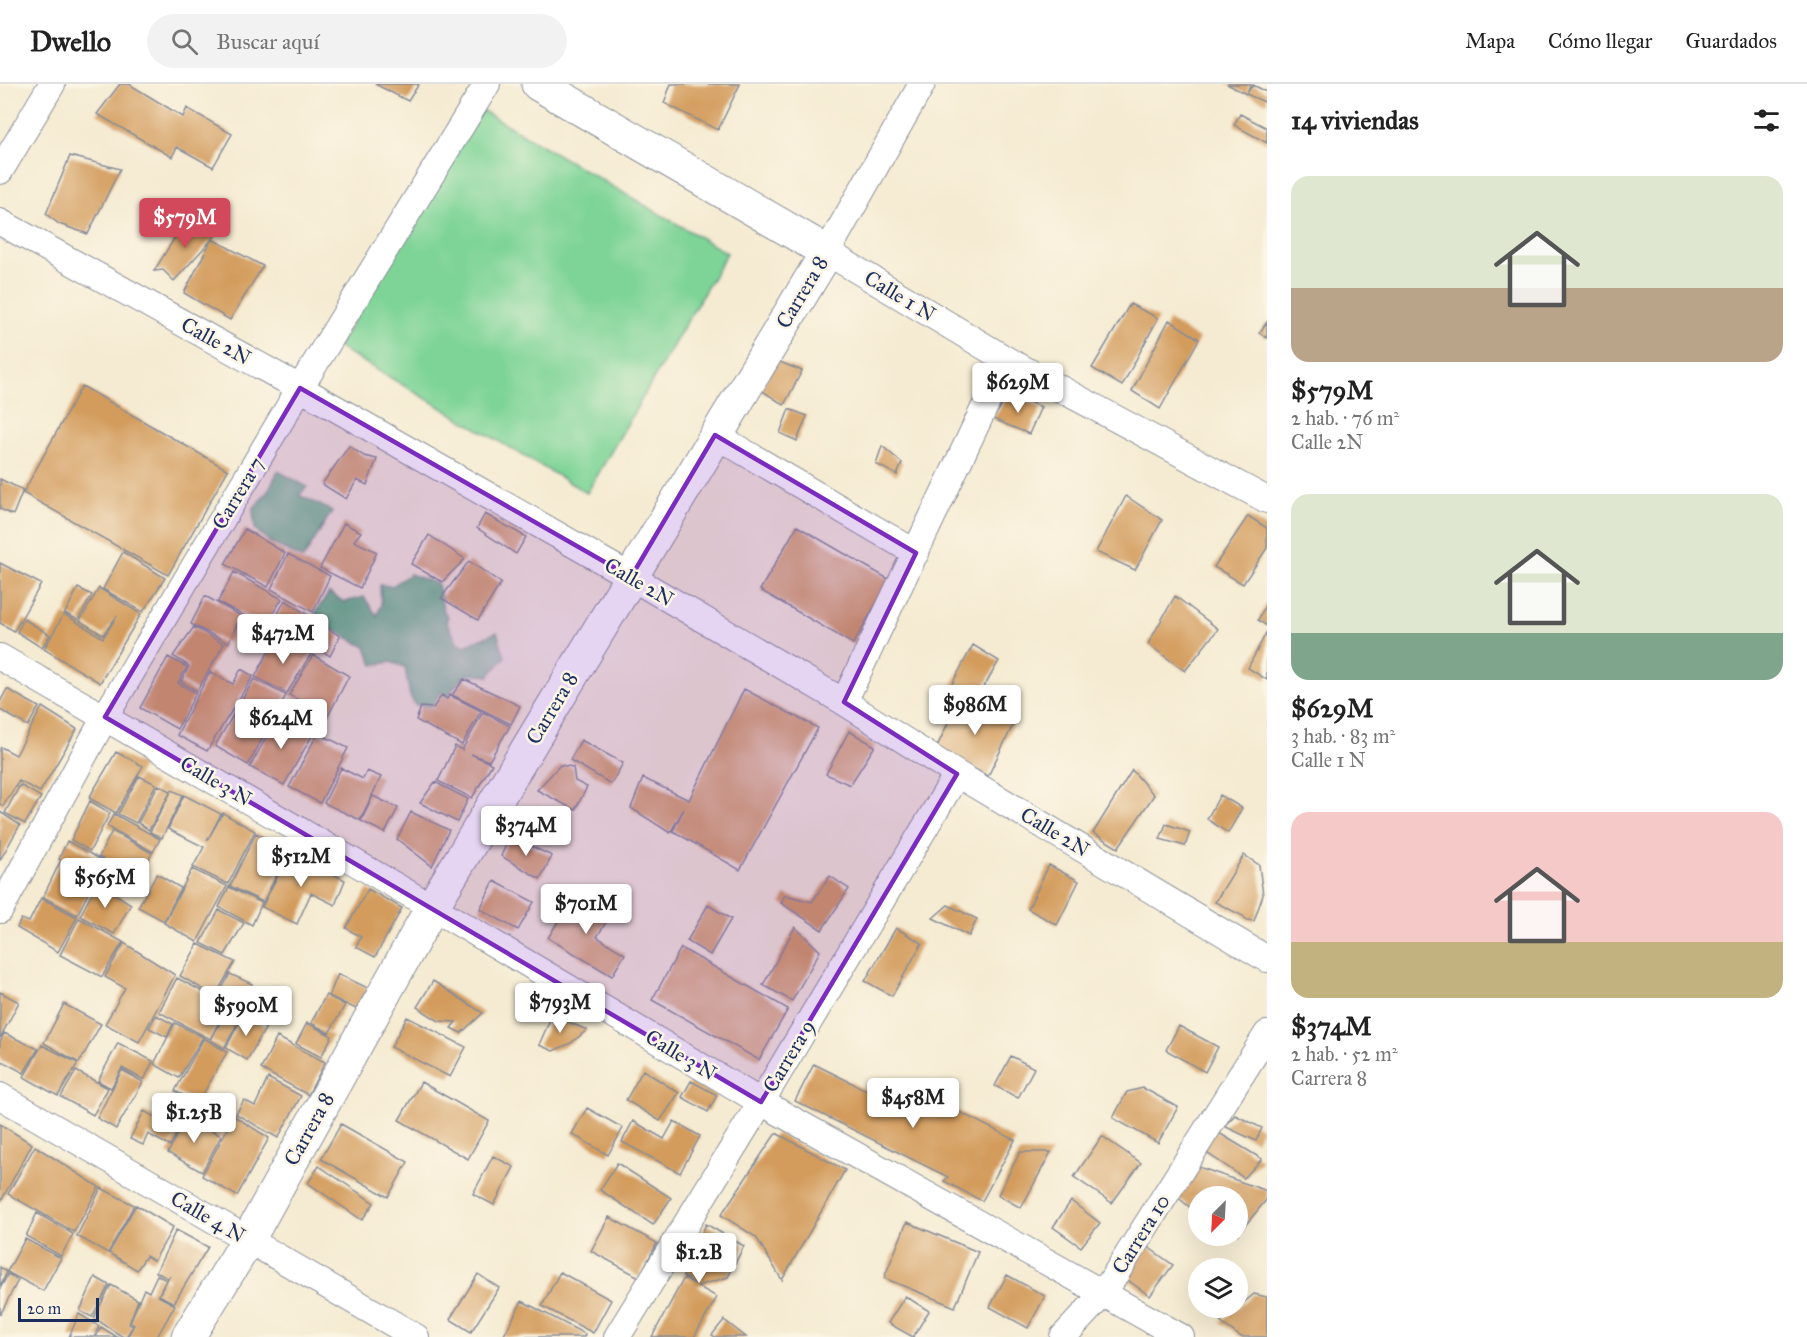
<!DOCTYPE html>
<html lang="es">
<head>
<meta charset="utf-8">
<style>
  :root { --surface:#fff; --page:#f2f2f2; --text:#222; --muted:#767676; --line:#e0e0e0; --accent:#d1495b }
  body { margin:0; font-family:"IM FELL Great Primer",serif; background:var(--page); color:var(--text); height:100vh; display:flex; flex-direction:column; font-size:22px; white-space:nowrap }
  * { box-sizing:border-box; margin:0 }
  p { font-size:20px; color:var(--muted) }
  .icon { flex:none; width:33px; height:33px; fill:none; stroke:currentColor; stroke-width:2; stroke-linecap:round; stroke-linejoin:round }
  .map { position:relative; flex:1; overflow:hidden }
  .panel { display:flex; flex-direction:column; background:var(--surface); width:540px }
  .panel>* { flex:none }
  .needle { width:39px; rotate:204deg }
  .buttons { position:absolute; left:1188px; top:1102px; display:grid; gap:12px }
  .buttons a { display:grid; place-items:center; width:60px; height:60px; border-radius:50%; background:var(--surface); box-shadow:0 6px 24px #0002; font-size:30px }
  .scale { position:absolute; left:18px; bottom:15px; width:81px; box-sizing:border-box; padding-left:6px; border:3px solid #1b2f5e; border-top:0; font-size:16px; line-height:21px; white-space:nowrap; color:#1b2f5e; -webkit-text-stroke:4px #fcf5e5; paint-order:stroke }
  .price { position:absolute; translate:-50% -51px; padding:0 14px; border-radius:6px; background:#fff; color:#222; font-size:20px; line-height:39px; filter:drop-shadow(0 2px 3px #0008) }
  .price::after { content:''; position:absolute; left:50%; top:36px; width:18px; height:14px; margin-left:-9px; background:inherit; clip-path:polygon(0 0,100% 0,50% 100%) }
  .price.current { background:var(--accent); color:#fff }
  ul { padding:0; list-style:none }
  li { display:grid; align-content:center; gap:12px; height:318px; padding:0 24px }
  li span { display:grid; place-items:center; height:186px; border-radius:18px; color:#555 }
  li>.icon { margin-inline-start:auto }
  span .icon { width:108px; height:108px; fill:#fffc; stroke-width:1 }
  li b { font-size:26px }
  h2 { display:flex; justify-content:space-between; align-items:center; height:72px; padding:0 24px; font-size:26px }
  header { display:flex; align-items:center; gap:36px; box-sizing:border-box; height:84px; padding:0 30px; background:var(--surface); border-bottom:2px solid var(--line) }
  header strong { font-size:28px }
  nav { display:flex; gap:33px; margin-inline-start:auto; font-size:21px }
  .search { width:420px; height:54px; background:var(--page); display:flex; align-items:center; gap:15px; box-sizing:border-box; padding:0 21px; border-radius:33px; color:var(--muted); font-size:22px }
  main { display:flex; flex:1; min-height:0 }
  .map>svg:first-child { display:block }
</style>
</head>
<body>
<header>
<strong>Dwello</strong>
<div class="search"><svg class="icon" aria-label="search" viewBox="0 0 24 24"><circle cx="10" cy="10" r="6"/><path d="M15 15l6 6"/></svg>Buscar aquí</div>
<nav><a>Mapa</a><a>Cómo llegar</a><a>Guardados</a></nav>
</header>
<main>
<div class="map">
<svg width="1267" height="1253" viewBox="0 0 1267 1253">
  <rect width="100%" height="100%" fill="#fcf5e5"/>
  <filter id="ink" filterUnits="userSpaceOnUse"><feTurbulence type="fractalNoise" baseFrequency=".0167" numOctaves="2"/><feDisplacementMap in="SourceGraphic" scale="12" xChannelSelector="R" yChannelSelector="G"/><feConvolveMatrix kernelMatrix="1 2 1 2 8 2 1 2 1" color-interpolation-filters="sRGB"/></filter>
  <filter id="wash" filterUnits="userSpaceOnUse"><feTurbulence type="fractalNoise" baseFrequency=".008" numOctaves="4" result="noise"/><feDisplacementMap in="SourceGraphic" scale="24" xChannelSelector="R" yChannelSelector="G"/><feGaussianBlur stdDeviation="1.35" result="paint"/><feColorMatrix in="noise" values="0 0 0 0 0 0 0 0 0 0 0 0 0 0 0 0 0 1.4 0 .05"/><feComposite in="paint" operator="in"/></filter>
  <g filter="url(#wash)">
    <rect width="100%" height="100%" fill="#f5ebd2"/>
    <path fill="#7ed497" stroke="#4c827a" stroke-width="1.5" d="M 478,24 L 727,169 L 587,409 L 338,263 Z"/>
    <path fill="#66b680" stroke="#40726f" stroke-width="1.5" d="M 278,387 L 307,403 L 299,411 L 332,427 L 303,475 L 270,458 L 255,445 L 253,425 L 268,407 Z
      M 410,490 L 438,500 L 443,526 L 448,533 L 446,537 L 458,559 L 465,562 L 497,548 L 505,573 L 489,592 C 462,587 462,593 447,613 L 441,608 L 432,622 L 415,621 L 410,612 L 405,583 L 391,578 L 373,581 L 366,563 L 324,541 L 315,529 L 329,509 L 344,518 L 364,513 L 377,532 L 381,521 L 380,501 L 392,502 Z"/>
    <g id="blocks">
      <path fill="#d39c5d" d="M 120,0 L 129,0 L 183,33 L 187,24 L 232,50 L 213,83 L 177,63 L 172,73 L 97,30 Z
        M 375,0 L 419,0 L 408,17 Z
        M 671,0 L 740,0 L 718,46 L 664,19 Z
        M 1227,0 L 1251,0 L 1246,10 Z
        M 1253,1 L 1267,8 L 1267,19 L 1246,10 Z
        M 1240,30 L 1267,44 L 1267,59 L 1234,41 Z
        M 70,72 L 120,85 L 88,150 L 59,140 L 46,130 Z
        M 187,134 L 216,151 L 174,197 L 163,186 L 154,187 Z
        M 212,155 L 263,182 L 230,236 L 184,209 Z
        M 1130,220 L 1158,234 L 1122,302 L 1092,284 Z
        M 1169,236 L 1199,255 L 1160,325 L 1132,307 Z
        M 1267,238 L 1267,254 L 1259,249 Z
        M 775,276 L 802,287 L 784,321 L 761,306 Z
        M 82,302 L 228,386 L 168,491 L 23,409 Z
        M 1010,309 L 1041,323 L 1029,350 L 993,335 Z
        M 789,325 L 807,332 L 797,357 L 780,349 Z
        M 349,362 L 364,372 L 377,375 L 367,401 L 357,396 L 346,415 L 322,400 Z
        M 882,362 L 902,379 L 897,391 L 876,380 Z
        M 0,395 L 23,406 L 13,431 L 0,425 Z
        M 1126,412 L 1162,436 L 1135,486 L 1096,468 Z
        M 485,430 L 526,453 L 516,470 L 477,444 Z
        M 1248,432 L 1267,444 L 1267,464 L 1243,500 L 1214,483 Z
        M 344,439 L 361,448 L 354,457 L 377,468 L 360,504 L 320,484 Z
        M 797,442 L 890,496 L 853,560 L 760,506 Z
        M 245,445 L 285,469 L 268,503 L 225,480 Z
        M 429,451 L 465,475 L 442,498 L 411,480 Z
        M 123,468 L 165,494 L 143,528 L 103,505 Z
        M 288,470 L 330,492 L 313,528 L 271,505 Z
        M 469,477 L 501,499 L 478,536 L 441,514 Z
        M 0,479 L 41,500 L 14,547 L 0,539 Z
        M 234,488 L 282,515 L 265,542 L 218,518 Z
        M 78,504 L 92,511 L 78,536 L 65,529 Z
        M 99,504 L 141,530 L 100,599 L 44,565 L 64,530 L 103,554 L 117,532 L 103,551 L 80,537 Z
        M 205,512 L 241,532 L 228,559 L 191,540 Z
        M 1175,512 L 1218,545 L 1185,587 L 1148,560 Z
        M 285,516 L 340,552 L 330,572 L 273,539 Z
        M 1267,518 L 1267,542 L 1258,536 Z
        M 24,535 L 50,551 L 42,564 L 17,548 Z
        M 194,543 L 224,560 L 197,607 L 181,598 L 189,582 L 173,572 Z
        M 1267,547 L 1267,596 L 1248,584 Z
        M 277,552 L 311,570 L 287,609 L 255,593 Z
        M 973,561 L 999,577 L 978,613 L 951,602 Z
        M 313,571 L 349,592 L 328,632 L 289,611 Z
        M 168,573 L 187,583 L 178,599 L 196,609 L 177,645 L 140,624 Z
        M 241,585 L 253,592 L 207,667 L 177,651 L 210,588 L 233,600 Z
        M 254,595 L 286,611 L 248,681 L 215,662 Z
        M 464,595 L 520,622 L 511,640 L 452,611 Z
        M 7,605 L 39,623 L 28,642 L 0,626 L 0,618 Z
        M 744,605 L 818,644 L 740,786 L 673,747 L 684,725 L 670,749 L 631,724 L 643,694 L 689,716 Z
        M 442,611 L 447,615 L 450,611 L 481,627 L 462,661 L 416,636 L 421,623 L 433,624 Z
        M 960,613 L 1015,637 L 988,692 L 936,665 Z
        M 42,623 L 77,645 L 40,708 L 19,697 L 3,722 L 0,720 L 0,665 L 1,663 L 16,671 Z
        M 483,628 L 510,642 L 489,677 L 471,670 L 492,680 L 472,714 L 438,697 L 455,662 L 462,666 Z
        M 278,632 L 313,650 L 284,701 L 250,683 Z
        M 849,647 L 875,662 L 850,701 L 826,690 Z
        M 318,649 L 348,664 L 320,719 L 289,703 Z
        M 581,656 L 623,679 L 611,700 L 570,676 Z
        M 116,668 L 143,682 L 116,729 L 89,714 Z
        M 560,681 L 573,683 L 575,697 L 587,703 L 575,726 L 537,706 Z
        M 341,684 L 363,695 L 367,687 L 381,693 L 360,736 L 324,719 Z
        M 1132,686 L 1154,711 L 1118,764 L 1093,749 Z
        M 139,692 L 156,700 L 136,739 L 118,730 Z
        M 435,698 L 468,715 L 457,738 L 420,719 Z
        M 20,701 L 41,713 L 25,740 L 5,729 Z
        M 158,701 L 171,707 L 149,746 L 138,739 Z
        M 172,706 L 183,711 L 162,754 L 150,748 Z
        M 184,711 L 221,730 L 207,757 L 223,729 L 255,747 L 228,800 L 193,783 L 204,763 L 168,745 Z
        M 1220,711 L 1242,724 L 1228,749 L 1207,735 Z
        M 373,712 L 398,724 L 385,749 L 361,737 Z
        M 90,717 L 110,729 L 90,767 L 71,756 Z
        M 0,728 L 20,741 L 0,776 Z
        M 411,728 L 449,746 L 432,782 L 397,755 Z
        M 114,730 L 160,755 L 153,768 L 107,742 Z
        M 1166,740 L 1190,748 L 1185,762 L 1160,755 Z
        M 112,747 L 152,769 L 139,795 L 99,773 Z
        M 256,749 L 289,766 L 263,818 L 230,802 Z
        M 510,752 L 552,772 L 540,795 L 501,772 Z
        M 67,757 L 129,791 L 117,809 L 59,775 Z
        M 290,768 L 345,796 L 335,821 L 311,809 L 297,840 L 262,823 Z
        M 1244,771 L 1259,781 L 1263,811 L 1254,837 L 1247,836 L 1243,832 L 1215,818 Z
        M 60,778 L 94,798 L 77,831 L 43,813 Z
        M 1049,781 L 1079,797 L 1057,841 L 1028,825 Z
        M 192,785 L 227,802 L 197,858 L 164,839 Z
        M 157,790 L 181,804 L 164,837 L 138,823 Z
        M 830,792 L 849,805 L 822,846 L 781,819 L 785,811 L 812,818 Z
        M 494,797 L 534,818 L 518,846 L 480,825 Z
        M 97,799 L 131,820 L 114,850 L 80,832 Z
        M 229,803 L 262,819 L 252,841 L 219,823 Z
        M 368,805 L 402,824 L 375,873 L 356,863 L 361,853 L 346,844 Z
        M 575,809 L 611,830 L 597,853 L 625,870 L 612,892 L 548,854 Z
        M 41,814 L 77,833 L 58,868 L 17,844 L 21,835 L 29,838 Z
        M 708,821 L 731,835 L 710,871 L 687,857 Z
        M 948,821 L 977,835 L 969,852 L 933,834 Z
        M 219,826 L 244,839 L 225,871 L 201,859 Z
        M 79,834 L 123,858 L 102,893 L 60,871 Z
        M 795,843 L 820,867 L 792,917 L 763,901 Z
        M 896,844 L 922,859 L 892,912 L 865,897 Z
        M 124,859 L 175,891 L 139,958 L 105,940 L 125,904 L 105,893 Z
        M 198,860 L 235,878 L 215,912 L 180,892 Z
        M 681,864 L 788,925 L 759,976 L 652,916 Z
        M 230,890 L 252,900 L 239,925 L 217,913 Z
        M 338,890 L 368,904 L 356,925 L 329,912 Z
        M 177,894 L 228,921 L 210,955 L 159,928 Z
        M 433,897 L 483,929 L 461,949 L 451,944 L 456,938 L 439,937 L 417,923 Z
        M 0,908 L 19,918 L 0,954 Z
        M 326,911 L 345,921 L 329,949 L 311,939 Z
        M 64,920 L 101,940 L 79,979 L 44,959 Z
        M 228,924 L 242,931 L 224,964 L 211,956 Z
        M 156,931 L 173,940 L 167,953 L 149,944 Z
        M 243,931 L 266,943 L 247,976 L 226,964 Z
        M 552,931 L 587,946 L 571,959 L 553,967 L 539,961 Z
        M 407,933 L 466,963 L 450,993 L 391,963 Z
        M 175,939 L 203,953 L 179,994 L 154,980 Z
        M 307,939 L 332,952 L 321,973 L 296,960 Z
        M 1179,942 L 1218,963 L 1205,988 L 1166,966 Z
        M 4,949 L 38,965 L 24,989 L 0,976 L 0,958 Z
        M 277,953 L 325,978 L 308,1011 L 261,985 Z
        M 204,954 L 227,968 L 198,1019 L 175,1007 Z
        M 118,959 L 153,977 L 144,996 L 122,984 L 111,1004 L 98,997 Z
        M 42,961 L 78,979 L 58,1012 L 24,993 Z
        M 1011,972 L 1034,984 L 1018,1014 L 995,1002 Z
        M 814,980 L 886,1016 L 896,996 L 1015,1056 L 982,1117 L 944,1097 L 948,1093 L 795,1017 Z
        M 122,986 L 143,998 L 116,1045 L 97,1034 Z
        M 643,986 L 679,1009 L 660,1037 L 626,1016 Z
        M 76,987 L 108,1004 L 93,1031 L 61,1013 Z
        M 268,994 L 301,1012 L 278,1054 L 236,1030 L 244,1016 L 255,1022 Z
        M 691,997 L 717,1011 L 708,1028 L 682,1013 Z
        M 421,998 L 489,1037 L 468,1075 L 399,1036 Z
        M 1143,1004 L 1178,1023 L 1158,1059 L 1113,1034 L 1127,1008 Z
        M 163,1018 L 187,1030 L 170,1062 L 148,1050 L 143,1061 L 130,1055 L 144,1027 L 155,1033 Z
        M 587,1024 L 623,1044 L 608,1071 L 572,1050 Z
        M 1235,1031 L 1262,1044 L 1256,1057 L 1224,1042 Z
        M 187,1032 L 221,1052 L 202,1088 L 168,1069 Z
        M 234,1032 L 269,1054 L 237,1112 L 202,1092 Z
        M 633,1037 L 664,1055 L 674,1037 L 700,1052 L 680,1089 L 622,1058 Z
        M 0,1040 L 32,1060 L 0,1119 Z
        M 341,1040 L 408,1078 L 388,1113 L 321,1075 Z
        M 1214,1046 L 1262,1075 L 1244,1094 L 1201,1065 Z
        M 776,1049 L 845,1086 L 782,1196 L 756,1153 L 721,1131 Z
        M 1102,1052 L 1141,1079 L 1112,1119 L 1074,1093 Z
        M 35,1062 L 99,1103 L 74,1148 L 8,1110 Z
        M 1020,1068 L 1051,1068 L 1021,1124 L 998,1111 Z
        M 493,1072 L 514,1083 L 494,1121 L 473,1110 Z
        M 617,1079 L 671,1114 L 653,1141 L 600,1106 Z
        M 319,1082 L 374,1119 L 362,1136 L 308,1099 Z
        M 1199,1083 L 1267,1107 L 1267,1115 L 1238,1150 L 1238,1113 L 1198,1113 L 1198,1130 L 1175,1111 Z
        M 101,1104 L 134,1121 L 108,1169 L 77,1152 Z
        M 1071,1117 L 1100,1139 L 1081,1163 L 1053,1143 Z
        M 136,1121 L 173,1143 L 154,1177 L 146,1172 L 137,1186 L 109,1169 Z
        M 37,1129 L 73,1150 L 61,1172 L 26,1152 Z
        M 609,1133 L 657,1159 L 639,1193 L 591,1167 Z
        M 907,1138 L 978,1168 L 955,1223 L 884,1194 Z
        M 706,1140 L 744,1162 L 728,1193 L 697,1202 L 717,1213 L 694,1253 L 652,1253 L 684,1194 L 695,1200 L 683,1192 Z
        M 176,1146 L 208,1163 L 174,1219 L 159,1211 L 169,1193 L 167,1194 L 156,1188 Z
        M 25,1155 L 61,1174 L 43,1207 L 7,1188 Z
        M 1148,1163 L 1173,1181 L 1150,1212 L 1125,1194 Z
        M 0,1183 L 7,1188 L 0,1202 Z
        M 560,1188 L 611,1216 L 593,1249 L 542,1222 Z
        M 8,1190 L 18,1196 L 0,1231 L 0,1205 Z
        M 478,1190 L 499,1204 L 471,1248 L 450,1235 Z
        M 157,1191 L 166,1196 L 158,1212 L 175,1221 L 157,1253 L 127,1253 L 134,1241 L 130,1238 L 144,1205 L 149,1208 Z
        M 1007,1191 L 1045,1212 L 1028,1244 L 990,1223 Z
        M 95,1193 L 109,1201 L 92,1233 L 80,1227 Z
        M 111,1201 L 138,1216 L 129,1240 L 133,1242 L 126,1253 L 123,1253 L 94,1234 Z
        M 1254,1210 L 1267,1213 L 1267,1253 L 1241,1253 L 1220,1238 Z
        M 905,1212 L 929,1227 L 913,1253 L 888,1239 Z
        M 522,1217 L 585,1250 L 584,1253 L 503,1253 Z
        M 79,1230 L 99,1242 L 94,1253 L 69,1253 Z
        M 724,1236 L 746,1253 L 715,1253 L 712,1251 Z
        M 101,1243 L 117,1253 L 96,1253 Z"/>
    </g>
  </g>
  <g filter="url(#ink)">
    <use href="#blocks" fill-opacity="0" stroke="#888d98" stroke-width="1.5"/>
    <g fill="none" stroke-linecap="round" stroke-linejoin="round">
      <g stroke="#888d98" stroke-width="28">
        <path id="street" d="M 922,0 L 827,168 L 1007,276 L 1267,416
          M 0,87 L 52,0
          M 0,138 L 300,304 L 631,493 L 844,618 L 957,690 L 1267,875
          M 715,351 L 916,469
          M 0,573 L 432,823 L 761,1018 L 1181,1253
          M 844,618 L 1007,276
          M 0,826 L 105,633 L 300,304 L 487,0
          M 0,1012 L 416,1253
          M 617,1253 L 761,1018 L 957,690
          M 1063,1253 L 1103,1210 L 1267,950"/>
      </g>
      <g stroke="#888d98" stroke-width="35">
        <path id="secondary" d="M 188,1253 L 248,1156 L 432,823 L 827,168 L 538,0"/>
      </g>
      <use href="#street" stroke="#fff" stroke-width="26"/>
      <use href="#secondary" stroke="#fff" stroke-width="33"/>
    </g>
  </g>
  <path fill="#7b2cbf" fill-opacity="0.2" stroke="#7b2cbf" stroke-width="4.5" stroke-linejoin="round" d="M 300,304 L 631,493 L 715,351 L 916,469 L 844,618 L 957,690 L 761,1018 L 105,633 Z"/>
  <g text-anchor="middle" stroke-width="5" stroke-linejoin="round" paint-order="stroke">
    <g font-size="21" fill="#1b2f5e" stroke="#fcf5e5">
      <text transform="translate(802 208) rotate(-59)" y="7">Carrera 8</text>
      <text transform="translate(900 212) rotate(31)" y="7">Calle 1 N</text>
      <text transform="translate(216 257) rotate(29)" y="7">Calle 2N</text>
      <text transform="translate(238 409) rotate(-59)" y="7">Carrera 7</text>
      <text transform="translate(639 498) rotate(30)" y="7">Calle 2N</text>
      <text transform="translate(552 624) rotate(-59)" y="7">Carrera 8</text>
      <text transform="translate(216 697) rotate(30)" y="7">Calle 3 N</text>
      <text transform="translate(1055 748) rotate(31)" y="7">Calle 2N</text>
      <text transform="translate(681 971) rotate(31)" y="7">Calle 3 N</text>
      <text transform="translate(789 972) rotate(-59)" y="7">Carrera 9</text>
      <text transform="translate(309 1045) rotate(-61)" y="7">Carrera 8</text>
      <text transform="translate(208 1133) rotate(30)" y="7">Calle 4 N</text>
      <text transform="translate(1141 1150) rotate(-58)" y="7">Carrera 10</text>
    </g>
  </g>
</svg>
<div class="buttons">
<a><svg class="needle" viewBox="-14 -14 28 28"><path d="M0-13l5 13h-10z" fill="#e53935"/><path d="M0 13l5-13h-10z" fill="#767676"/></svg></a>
<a><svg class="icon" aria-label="layers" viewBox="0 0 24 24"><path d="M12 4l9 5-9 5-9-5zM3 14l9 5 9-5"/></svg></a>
</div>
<div class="scale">20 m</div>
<b class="price current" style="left:185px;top:165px">$579M</b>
<b class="price" style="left:1018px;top:330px">$629M</b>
<b class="price" style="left:283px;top:581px">$472M</b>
<b class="price" style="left:975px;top:652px">$986M</b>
<b class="price" style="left:281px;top:666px">$624M</b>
<b class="price" style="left:526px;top:773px">$374M</b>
<b class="price" style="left:301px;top:804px">$512M</b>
<b class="price" style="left:105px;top:825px">$565M</b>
<b class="price" style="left:586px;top:851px">$701M</b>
<b class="price" style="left:560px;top:950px">$793M</b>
<b class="price" style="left:246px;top:953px">$590M</b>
<b class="price" style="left:913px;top:1045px">$458M</b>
<b class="price" style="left:194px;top:1060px">$1.25B</b>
<b class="price" style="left:699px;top:1200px">$1.2B</b>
</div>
<section class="panel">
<h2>14 viviendas<svg class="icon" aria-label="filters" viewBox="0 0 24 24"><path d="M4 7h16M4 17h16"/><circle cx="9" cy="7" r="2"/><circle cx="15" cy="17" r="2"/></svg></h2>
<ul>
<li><span style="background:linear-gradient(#dfe7d0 60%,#b9a48a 0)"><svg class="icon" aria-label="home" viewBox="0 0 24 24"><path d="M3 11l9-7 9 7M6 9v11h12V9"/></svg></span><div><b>$579M</b><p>2 hab. · 76 m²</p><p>Calle 2N</p></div></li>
<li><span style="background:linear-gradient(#dfe7d0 75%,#7fa58c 0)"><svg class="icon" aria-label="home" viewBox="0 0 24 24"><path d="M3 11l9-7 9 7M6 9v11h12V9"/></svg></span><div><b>$629M</b><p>3 hab. · 83 m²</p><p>Calle 1 N</p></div></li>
<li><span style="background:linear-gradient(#f6c9c9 70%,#c2b280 0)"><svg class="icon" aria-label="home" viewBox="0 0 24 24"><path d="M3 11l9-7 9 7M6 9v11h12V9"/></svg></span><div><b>$374M</b><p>2 hab. · 52 m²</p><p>Carrera 8</p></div></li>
</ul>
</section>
</main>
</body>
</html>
